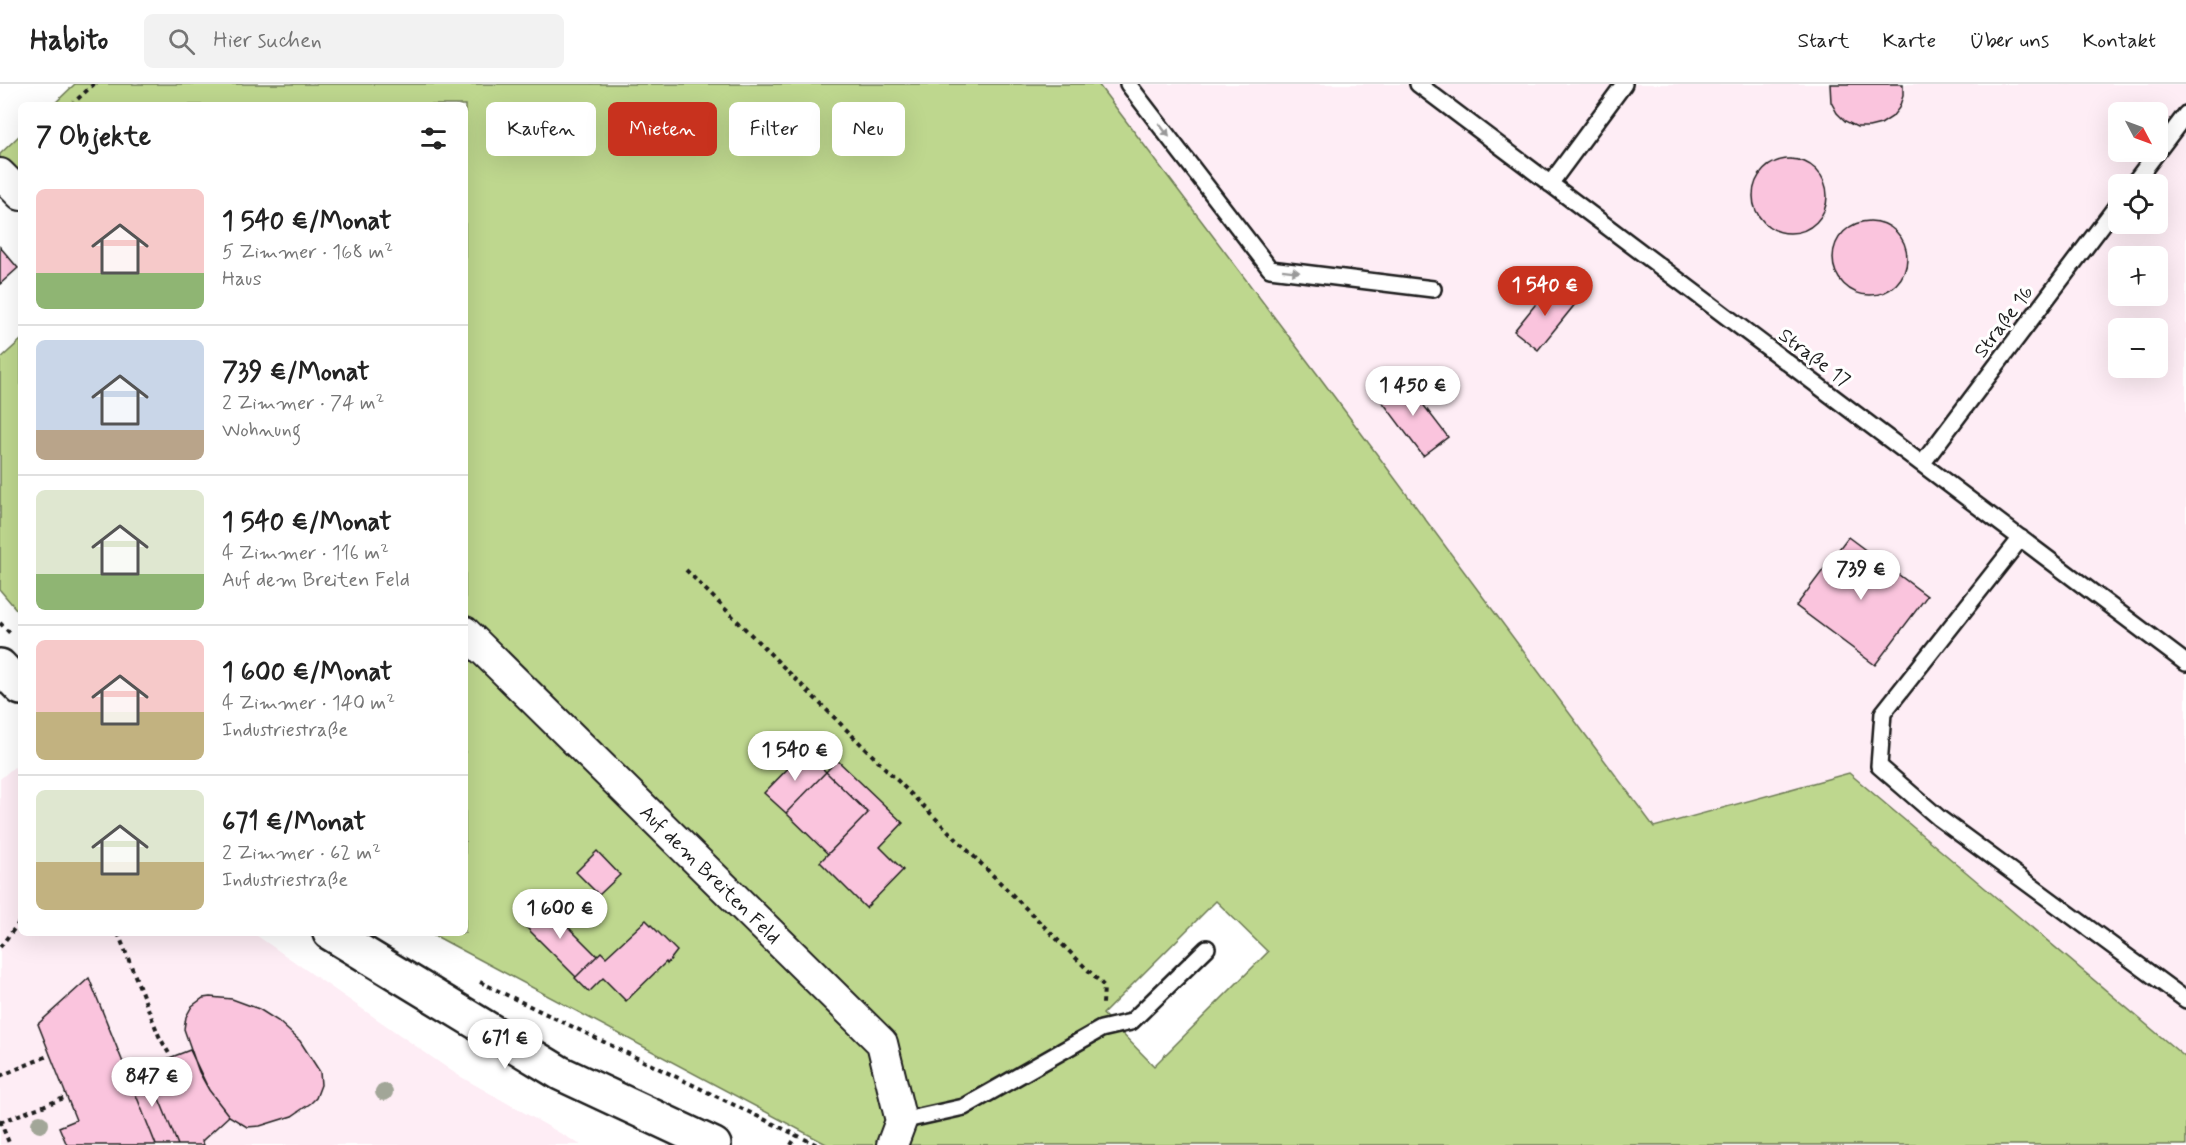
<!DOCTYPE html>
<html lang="de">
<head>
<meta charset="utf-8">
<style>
  :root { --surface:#fff; --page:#f2f2f2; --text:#222; --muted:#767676; --line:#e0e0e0; --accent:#c8321e }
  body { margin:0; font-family:Mynerve,sans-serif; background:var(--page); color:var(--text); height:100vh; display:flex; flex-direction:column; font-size:22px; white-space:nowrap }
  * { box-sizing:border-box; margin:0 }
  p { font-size:20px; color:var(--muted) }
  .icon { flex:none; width:33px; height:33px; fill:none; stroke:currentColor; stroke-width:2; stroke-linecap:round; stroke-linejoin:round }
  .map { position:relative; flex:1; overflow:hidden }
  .side { position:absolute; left:18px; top:18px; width:450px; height:834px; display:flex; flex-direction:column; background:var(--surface); border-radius:9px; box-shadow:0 6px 24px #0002 }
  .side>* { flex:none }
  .hud { position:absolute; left:486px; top:18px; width:570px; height:54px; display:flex; gap:12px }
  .needle { width:39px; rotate:131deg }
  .buttons { position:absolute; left:2108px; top:18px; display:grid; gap:12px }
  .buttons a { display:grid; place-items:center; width:60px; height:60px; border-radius:9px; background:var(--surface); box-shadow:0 6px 24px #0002; font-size:30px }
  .price { position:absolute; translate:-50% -51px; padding:0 14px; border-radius:21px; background:#fff; color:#222; font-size:20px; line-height:39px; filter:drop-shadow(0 2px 3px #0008) }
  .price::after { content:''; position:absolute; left:50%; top:36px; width:18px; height:14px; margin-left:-9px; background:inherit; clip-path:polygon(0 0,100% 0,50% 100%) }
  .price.current { background:var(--accent); color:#fff }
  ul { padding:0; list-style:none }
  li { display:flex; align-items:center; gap:18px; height:150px; padding:0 18px }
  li+li { border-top:2px solid var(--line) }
  li span { display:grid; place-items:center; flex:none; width:168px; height:120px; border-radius:9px; color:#555 }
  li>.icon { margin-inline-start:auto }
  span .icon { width:72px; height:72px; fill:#fffc; stroke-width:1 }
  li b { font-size:26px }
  h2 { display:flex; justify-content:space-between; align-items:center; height:72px; padding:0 18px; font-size:26px }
  .chip { padding:0 21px; border-radius:9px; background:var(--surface); box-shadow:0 6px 24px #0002; font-size:21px; line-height:54px }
  .chip.current { background:var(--accent); color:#fff }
  header { display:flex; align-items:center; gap:36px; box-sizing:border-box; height:84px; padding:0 30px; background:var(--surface); border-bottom:2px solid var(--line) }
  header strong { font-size:28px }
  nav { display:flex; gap:33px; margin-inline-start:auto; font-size:21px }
  .search { width:420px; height:54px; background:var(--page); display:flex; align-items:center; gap:15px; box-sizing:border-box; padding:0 21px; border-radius:9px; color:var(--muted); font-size:22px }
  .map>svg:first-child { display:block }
</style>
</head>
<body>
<header>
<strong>Habito</strong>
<div class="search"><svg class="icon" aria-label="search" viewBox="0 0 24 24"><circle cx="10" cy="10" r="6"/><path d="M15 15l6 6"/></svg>Hier suchen</div>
<nav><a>Start</a><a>Karte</a><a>Über uns</a><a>Kontakt</a></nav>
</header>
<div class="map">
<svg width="2186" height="1061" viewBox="0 0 2186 1061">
  <rect width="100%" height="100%" fill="#fff"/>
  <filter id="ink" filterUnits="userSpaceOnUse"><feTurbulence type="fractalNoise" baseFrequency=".0167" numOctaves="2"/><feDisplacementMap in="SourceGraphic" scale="12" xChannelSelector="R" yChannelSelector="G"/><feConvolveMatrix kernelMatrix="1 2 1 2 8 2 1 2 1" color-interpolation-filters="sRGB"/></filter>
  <g filter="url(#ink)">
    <path fill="#feedf5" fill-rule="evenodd" d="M 1098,0 L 2186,0 L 2186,974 L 1849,690 L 1654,743 L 1318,291 ZM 2118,28 L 2157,28 L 2157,68 L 2118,68 ZM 2118,100 L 2157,100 L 2157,140 L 2118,140 ZM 2118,172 L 2157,172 L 2157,212 L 2118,212 ZM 2118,244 L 2157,244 L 2157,284 L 2118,284 Z
      M 14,683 L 21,688 L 21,849 L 253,849 L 456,990 L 581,1061 L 0,1061 L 0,695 Z"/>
    <path fill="#bed78e" stroke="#6d7a55" stroke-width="1.5" fill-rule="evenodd" d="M 75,0 L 1098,0 L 1318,291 L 1654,743 L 1849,689 L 2186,974 L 2186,1061 L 828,1061 L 430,849 L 465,849 L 465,21 L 53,21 ZM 1216,817 L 1268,868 L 1154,982 L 1103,930 Z
      M 21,50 L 21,113 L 0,86 L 0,70 Z
      M 21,256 L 21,531 L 0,506 L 0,275 Z"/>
    <path fill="#fac4dd" stroke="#1c1c1c" stroke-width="1.5" d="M 1830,0 L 1903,0 L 1903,12 L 1899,24 L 1892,33 L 1881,40 L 1869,43 L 1857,43 L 1845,37 L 1837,29 L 1831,18 Z
      M1753 112a37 37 0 1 1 74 0a37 37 0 1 1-74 0Z
      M1833 174a37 37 0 1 1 74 0a37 37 0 1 1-74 0Z
      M 0,163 L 18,184 L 0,200 Z
      M 1552,200 L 1576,219 L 1538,266 L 1514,247 Z
      M 1402,293 L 1448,353 L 1423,372 L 1378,312 Z
      M 1848,453 L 1927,512 L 1875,581 L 1796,522 Z
      M 805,667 L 826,688 L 786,729 L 764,709 Z
      M 837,676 L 903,739 L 880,763 L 903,786 L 866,824 L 820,778 L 868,729 L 826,688 Z
      M 826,688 L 868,729 L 828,770 L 786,729 Z
      M 597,767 L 620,791 L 599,811 L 576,788 Z
      M 545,820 L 597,872 L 576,893 L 524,841 Z
      M 646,836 L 677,867 L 667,880 L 666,878 L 626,917 L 603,894 L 589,908 L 575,894 L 601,868 L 606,873 Z
      M 89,894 L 128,991 L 156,1061 L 67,1061 L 59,1043 L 76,1036 L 38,940 Z
      M 210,913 L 232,915 L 259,925 L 278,937 L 300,957 L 320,988 L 321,1001 L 316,1014 L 311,1019 L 292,1032 L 260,1042 L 247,1043 L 229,1032 L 209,1006 L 199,988 L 184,945 L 186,933 L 192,922 L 203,914 Z
      M 190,966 L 209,1006 L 229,1032 L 202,1057 L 204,1061 L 178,1061 L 146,983 Z
      M 146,983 L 178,1061 L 156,1061 L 128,991 Z"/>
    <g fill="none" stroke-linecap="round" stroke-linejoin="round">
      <g stroke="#1c1c1c" stroke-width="20">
        <path id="service" d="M 1128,0 L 1270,185 L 1433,205
          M 1418,0 L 2186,579
          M 1550,100 L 1624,0
          M 2133,100 L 2186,30
          M 1922,380 L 2118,120
          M 2021,454 L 1883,629 L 1879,682 L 1939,734 L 2186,916
          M 901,1037 L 964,1023 L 1101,945 L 1131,938 L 1207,864"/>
      </g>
      <g stroke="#1c1c1c" stroke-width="34">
        <g id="minor">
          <path d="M 0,90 L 21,111"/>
          <path id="s1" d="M 465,548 L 882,959 L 901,1037 L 892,1061"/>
        </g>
      </g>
      <g stroke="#1c1c1c" stroke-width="38">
        <path id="secondary" d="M 0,582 L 21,604
          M 330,849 L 560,989 L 714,1061"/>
      </g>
      <path stroke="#1c1c1c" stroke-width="4" stroke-dasharray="4.5 4.5" stroke-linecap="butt" d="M 71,21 L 94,0
        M 686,486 L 1104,902 L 1103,920
        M 0,539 L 12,551
        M 118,849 L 159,952 L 171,973
        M 0,863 L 21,836
        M 480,898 L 817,1061
        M 0,992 L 50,971
        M 0,1037 L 10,1061
        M 0,1038 L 67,1013
        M 791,1061 L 797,1051"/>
      <use href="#service" stroke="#fff" stroke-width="15"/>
      <use href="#minor" stroke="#fff" stroke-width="30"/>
      <use href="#secondary" stroke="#fff" stroke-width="33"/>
    </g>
    <g fill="#a2a698">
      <circle cx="384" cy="1008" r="9"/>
      <circle cx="40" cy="1040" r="9"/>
    </g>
    <defs><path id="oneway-solid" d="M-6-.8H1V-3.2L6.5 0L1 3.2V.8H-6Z" transform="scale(1.5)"/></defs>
    <g fill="#999">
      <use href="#oneway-solid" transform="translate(1164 46) rotate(52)"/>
      <use href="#oneway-solid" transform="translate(1291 187) rotate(7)"/>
    </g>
  </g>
  <g text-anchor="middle" stroke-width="6" stroke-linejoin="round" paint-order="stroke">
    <g font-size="20" fill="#1c1c1c" stroke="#fff">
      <text transform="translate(2003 237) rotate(-53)" y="7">Straße 16</text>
      <text transform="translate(1815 273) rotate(37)" y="7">Straße 17</text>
      <text dy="7" stroke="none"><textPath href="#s1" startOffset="345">Auf dem Breiten Feld</textPath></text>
    </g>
  </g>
</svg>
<div class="buttons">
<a><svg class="needle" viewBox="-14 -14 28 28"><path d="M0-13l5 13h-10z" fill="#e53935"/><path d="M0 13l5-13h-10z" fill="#767676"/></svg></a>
<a><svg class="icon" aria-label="locate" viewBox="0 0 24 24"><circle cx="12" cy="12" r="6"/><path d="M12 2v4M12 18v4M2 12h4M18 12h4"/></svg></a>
<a>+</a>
<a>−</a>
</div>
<b class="price current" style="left:1545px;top:233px">1 540 €</b>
<b class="price" style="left:1413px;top:333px">1 450 €</b>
<b class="price" style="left:1861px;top:517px">739 €</b>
<b class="price" style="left:795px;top:698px">1 540 €</b>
<b class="price" style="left:560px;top:856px">1 600 €</b>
<b class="price" style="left:505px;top:986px">671 €</b>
<b class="price" style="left:152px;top:1024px">847 €</b>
<div class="hud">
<a class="chip">Kaufen</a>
<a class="chip current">Mieten</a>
<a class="chip">Filter</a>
<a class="chip">Neu</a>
</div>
<section class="side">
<h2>7 Objekte<svg class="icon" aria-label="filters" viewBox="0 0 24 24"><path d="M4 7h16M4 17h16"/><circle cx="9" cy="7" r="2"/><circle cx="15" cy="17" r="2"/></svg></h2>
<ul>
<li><span style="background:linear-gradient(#f6c9c9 70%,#8fb573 0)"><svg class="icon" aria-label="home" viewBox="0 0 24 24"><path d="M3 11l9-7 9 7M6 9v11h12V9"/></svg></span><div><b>1 540 €/Monat</b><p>5 Zimmer · 168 m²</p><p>Haus</p></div></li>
<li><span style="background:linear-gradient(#c9d6e8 75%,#b9a48a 0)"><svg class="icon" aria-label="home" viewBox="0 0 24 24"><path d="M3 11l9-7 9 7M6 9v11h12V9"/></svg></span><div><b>739 €/Monat</b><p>2 Zimmer · 74 m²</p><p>Wohnung</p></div></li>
<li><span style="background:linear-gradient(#dfe7d0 70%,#8fb573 0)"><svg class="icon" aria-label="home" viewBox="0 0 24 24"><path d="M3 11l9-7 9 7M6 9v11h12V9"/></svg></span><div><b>1 540 €/Monat</b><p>4 Zimmer · 116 m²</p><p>Auf dem Breiten Feld</p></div></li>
<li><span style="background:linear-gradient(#f6c9c9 60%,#c2b280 0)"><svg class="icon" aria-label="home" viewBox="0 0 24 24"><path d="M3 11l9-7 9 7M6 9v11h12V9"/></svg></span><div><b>1 600 €/Monat</b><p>4 Zimmer · 140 m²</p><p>Industriestraße</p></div></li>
<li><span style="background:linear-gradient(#dfe7d0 60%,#c2b280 0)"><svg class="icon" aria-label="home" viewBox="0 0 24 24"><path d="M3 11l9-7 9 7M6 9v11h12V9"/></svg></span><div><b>671 €/Monat</b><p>2 Zimmer · 62 m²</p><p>Industriestraße</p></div></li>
</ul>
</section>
</div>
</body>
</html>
